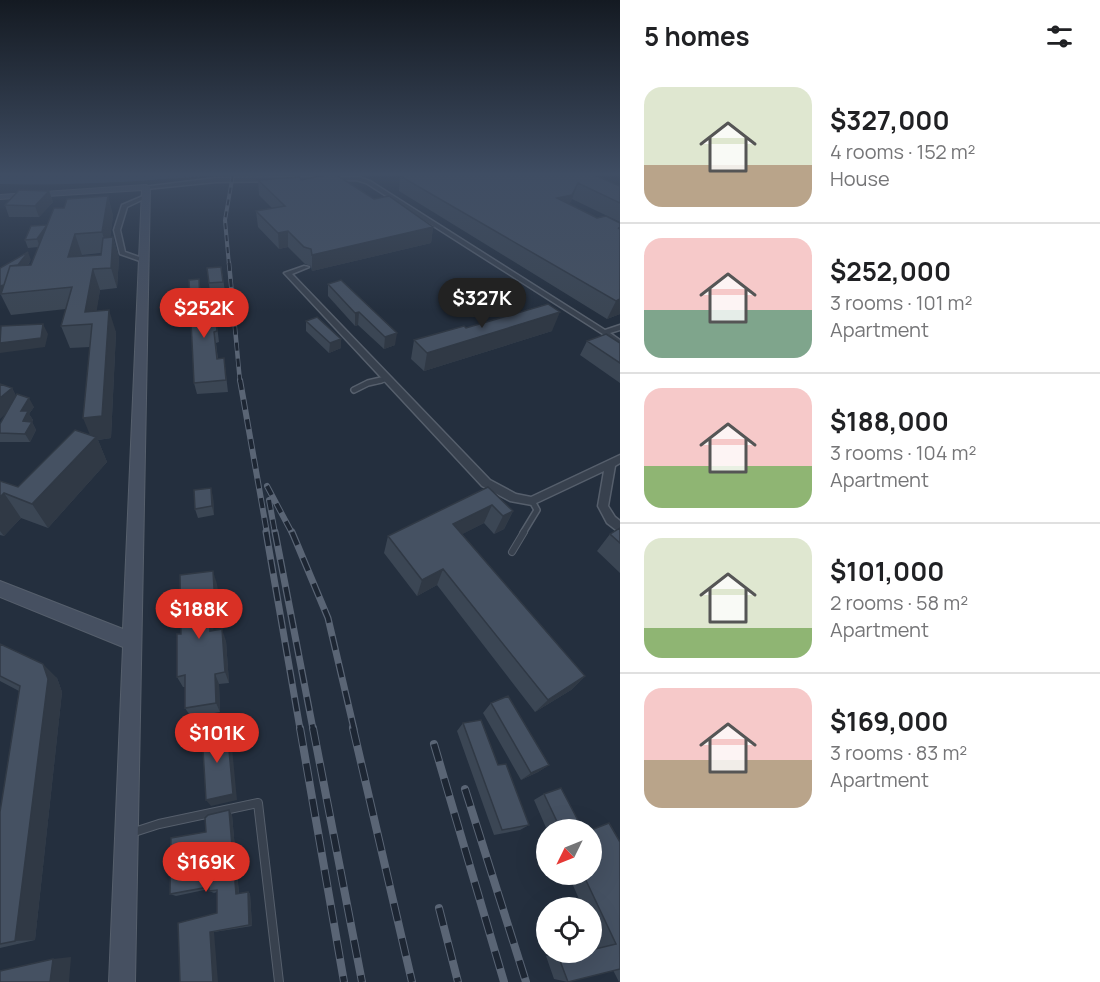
<!DOCTYPE html>
<html lang="en">
<head>
<meta charset="utf-8">
<style>
  :root { --surface:#fff; --page:#f6f6f6; --text:#202124; --muted:#757577; --line:#e0e0e0; --accent:#d93025 }
  body { margin:0; font-family:Manrope,sans-serif; background:var(--page); color:var(--text); height:100vh; display:flex; flex-direction:column; font-size:22px; white-space:nowrap }
  * { box-sizing:border-box; margin:0 }
  p { font-size:20px; color:var(--muted) }
  .icon { flex:none; width:33px; height:33px; fill:none; stroke:currentColor; stroke-width:2; stroke-linecap:round; stroke-linejoin:round }
  .map { position:relative; flex:1; overflow:hidden }
  .side { display:flex; flex-direction:column; background:var(--surface); width:480px }
  .side>* { flex:none }
  .needle { width:39px; rotate:227deg }
  .fabs { position:absolute; left:536px; top:819px; display:grid; gap:12px }
  .fabs a { display:grid; place-items:center; width:66px; height:66px; border-radius:50%; background:var(--surface); box-shadow:0 6px 24px #0002; font-size:30px }
  .price { position:absolute; translate:-50% -51px; padding:0 14px; border-radius:21px; background:var(--accent); color:#fff; font-size:20px; line-height:39px; filter:drop-shadow(0 2px 3px #0008) }
  .price::after { content:''; position:absolute; left:50%; top:36px; width:18px; height:14px; margin-left:-9px; background:inherit; clip-path:polygon(0 0,100% 0,50% 100%) }
  .price.active { background:#222; color:#fff }
  ul { padding:0; list-style:none }
  li { display:flex; align-items:center; gap:18px; height:150px; padding:0 24px }
  li+li { border-top:2px solid var(--line) }
  li span { display:grid; place-items:center; flex:none; width:168px; height:120px; border-radius:18px; color:#555 }
  li>.icon { margin-inline-start:auto }
  span .icon { width:72px; height:72px; fill:#fffc; stroke-width:1 }
  li b { font-size:26px }
  h2 { display:flex; justify-content:space-between; align-items:center; height:72px; padding:0 24px; font-size:26px }
  main { display:flex; flex:1; min-height:0 }
  .map>svg:first-child { display:block }
</style>
</head>
<body>
<main>
<div class="map">
<svg width="620" height="982" viewBox="0 0 620 982">
  <rect width="100%" height="100%" fill="#242f3e"/>
  <path fill="#394c67" d="M 0,174 L 234,174 C 156,180 78,186 0,184 Z"/>
  <g fill="none" stroke-linecap="round" stroke-linejoin="round">
    <g stroke="#565f6c" stroke-width="5">
      <path id="lane-far3" d="M 374,382 L 387,379"/>
    </g>
    <g stroke="#565f6c" stroke-width="8">
      <path id="lane-far2" d="M 354,390 L 368,383 L 381,380
        M 523,533 L 537,510 L 532,501"/>
    </g>
    <g stroke="#565f6c" stroke-width="8">
      <path id="lane-far1" d="M 512,552 L 524,532"/>
    </g>
    <g stroke="#565f6c" stroke-width="10">
      <path id="lane" d="M 131,833 L 159,824 L 258,803 L 279,982"/>
    </g>
    <g stroke="#565f6c" stroke-width="3">
      <path id="street" d="M 359,177 L 370,181 L 605,330 L 620,325 L 620,330 L 610,333 L 620,340 L 620,345 L 366,183 L 356,180 L 216,182 L 146,189 L 143,187 L 216,178 Z
        M 143,196 L 148,197 L 127,207 L 120,230 L 125,252 L 145,259 L 145,261 L 143,262 L 120,254 L 114,230 L 122,205 Z
        M 304,266 L 309,267 L 292,274 L 490,480 L 516,494 L 531,497 L 620,455 L 620,463 L 615,466 L 608,506 L 615,517 L 620,521 L 620,533 L 607,523 L 598,506 L 604,471 L 532,505 L 510,501 L 482,486 L 284,273 Z"/>
    </g>
    <g stroke="#565f6c" stroke-width="2">
      <path id="secondary" d="M 146,185 L 150,187 L 135,982 L 109,982 L 123,647 L 0,597 L 0,581 L 123,629 L 142,190 L 0,199 L 0,195 Z"/>
    </g>
    <use href="#lane-far3" stroke="#38414e" stroke-width="4"/>
    <use href="#lane-far2" stroke="#38414e" stroke-width="5"/>
    <use href="#lane-far1" stroke="#38414e" stroke-width="6"/>
    <use href="#lane" stroke="#38414e" stroke-width="8"/>
    <use href="#street" fill="#38414e" fill-rule="evenodd"/>
    <use href="#secondary" fill="#465061" fill-rule="evenodd"/>
    <g stroke="#5a6575" stroke-width="4">
      <path id="rail-far4" d="M 229,265 L 225,220 L 233,174"/>
    </g>
    <g stroke="#5a6575" stroke-width="4.5">
      <path id="rail-far3" d="M 229,263 L 240,382"/>
    </g>
    <g stroke="#5a6575" stroke-width="6">
      <path id="rail-far2" d="M 240,380 L 267,533
        M 267,486 L 292,533
        M 269,500 L 275,533"/>
    </g>
    <g stroke="#5a6575" stroke-width="7">
      <path id="rail-far1" d="M 266,532 L 300,729
        M 275,532 L 313,729
        M 292,532 L 328,618 L 354,729"/>
    </g>
    <g stroke="#5a6575" stroke-width="8">
      <path id="rail" d="M 300,728 L 344,982
        M 313,728 L 362,982
        M 353,728 L 412,982
        M 434,744 L 504,982
        M 465,789 L 526,982
        M 439,908 L 458,982"/>
    </g>
    <use href="#rail-far4" stroke="#1d2633" stroke-width="2" stroke-dasharray="6" stroke-linecap="butt"/>
    <use href="#rail-far3" stroke="#1d2633" stroke-width="3" stroke-dasharray="8" stroke-linecap="butt"/>
    <use href="#rail-far2" stroke="#1d2633" stroke-width="4" stroke-dasharray="10" stroke-linecap="butt"/>
    <use href="#rail-far1" stroke="#1d2633" stroke-width="4.5" stroke-dasharray="14" stroke-linecap="butt"/>
    <use href="#rail" stroke="#1d2633" stroke-width="6" stroke-dasharray="18" stroke-linecap="butt"/>
  </g>
  <path fill="#3b4654" fill-rule="evenodd" d="M 592,174 L 620,186 L 620,222 L 572,199 L 569,204 L 597,218 L 620,223 L 620,314 L 607,319 L 399,191 L 400,176 Z
    M 258,180 L 301,180 L 374,199 L 433,227 L 431,243 L 312,271 L 311,266 L 305,264 L 288,247 L 279,249 L 258,227 L 256,211 L 272,208 L 259,195 Z
    M 49,191 L 53,202 L 39,217 L 9,217 L 5,205 Z
    M 108,196 L 113,216 L 110,238 L 113,237 L 119,258 L 117,288 L 100,290 L 96,311 L 116,332 L 111,438 L 98,440 L 107,462 L 48,528 L 21,518 L 4,536 L 0,535 L 0,481 L 18,487 L 90,435 L 90,347 L 70,348 L 61,326 L 66,309 L 11,315 L 1,295 L 0,295 L 31,260 L 28,265 L 31,265 L 38,247 L 28,248 L 25,240 L 47,225 L 64,208 ZM 101,253 L 101,255 L 82,256 L 82,255 Z
    M 221,267 L 225,291 L 210,292 L 207,268 Z
    M 199,279 L 202,303 L 214,302 L 219,342 L 216,343 L 218,359 L 224,358 L 228,392 L 197,394 L 194,383 Z
    M 328,284 L 395,345 L 384,349 L 358,325 L 355,326 L 328,296 Z
    M 306,321 L 341,348 L 329,353 L 306,331 Z
    M 466,328 L 552,331 L 424,371 L 411,359 L 414,340 Z
    M 587,341 L 620,343 L 620,383 L 580,355 Z
    M 12,388 L 16,396 L 34,407 L 29,414 L 33,420 L 32,422 L 36,430 L 30,442 L 0,442 L 0,424 L 6,414 Z
    M 488,487 L 513,511 L 504,529 L 494,534 L 484,523 L 462,534 L 585,676 L 571,690 L 535,712 L 437,585 L 417,596 L 384,553 L 388,536 Z
    M 213,497 L 214,515 L 198,518 L 195,509 Z
    M 620,528 L 620,573 L 597,551 L 610,534 Z
    M 217,584 L 219,618 L 213,619 L 213,631 L 226,641 L 229,683 L 219,684 L 220,712 L 191,717 L 185,708 L 185,687 L 183,687 L 177,677 L 181,634 Z
    M 0,644 L 57,678 L 62,692 L 35,940 L 0,948 L 0,812 L 19,691 L 0,681 Z
    M 491,703 L 549,765 L 538,772 L 521,780 L 483,713 Z
    M 463,723 L 498,765 L 529,825 L 520,830 L 494,835 L 457,731 Z
    M 544,794 L 583,830 L 547,830 L 534,800 Z
    M 229,810 L 232,815 L 239,894 L 248,892 L 250,894 L 252,926 L 214,932 L 180,982 L 217,913 L 217,892 L 214,893 L 209,891 L 209,889 L 176,896 L 170,894 L 206,832 Z
    M 620,842 L 620,982 L 619,982 L 613,970 L 568,982 L 554,979 L 546,956 L 561,952 L 591,952 L 591,945 L 600,943 L 591,924 L 591,908 L 583,908 L 568,874 L 591,874 Z"/>
  <path fill="#303945" d="M 578,183 L 572,199 L 566,211 L 557,198 Z
    M 49,191 L 53,202 L 39,217 L 35,206 Z
    M 108,196 L 113,216 L 108,253 L 102,232 Z
    M 48,224 L 40,247 L 37,239 Z
    M 433,227 L 431,243 L 312,271 L 312,255 Z
    M 288,231 L 288,247 L 279,249 L 278,233 Z
    M 75,234 L 82,255 L 76,278 L 68,257 Z
    M 113,237 L 119,258 L 117,288 L 111,268 Z
    M 28,252 L 31,260 L 8,293 L 1,294 L 1,295 L 0,295 L 0,286 Z
    M 93,269 L 100,290 L 94,328 L 85,312 Z
    M 199,279 L 201,290 L 202,314 L 200,303 Z
    M 620,292 L 620,314 L 607,319 L 616,301 Z
    M 109,310 L 116,332 L 111,438 L 98,440 L 107,462 L 48,528 L 32,504 L 92,440 L 83,418 Z
    M 359,312 L 358,325 L 355,326 L 355,313 Z
    M 560,312 L 552,331 L 424,371 L 427,353 Z
    M 43,324 L 48,334 L 45,347 L 0,353 L 0,343 Z
    M 397,333 L 395,345 L 384,349 L 385,337 Z
    M 341,339 L 341,348 L 329,353 L 330,343 Z
    M 12,388 L 19,402 L 0,419 L 0,398 Z
    M 29,398 L 34,407 L 29,414 L 33,420 L 32,422 L 36,430 L 30,442 L 25,434 L 21,411 Z
    M 211,488 L 213,497 L 214,515 L 212,506 Z
    M 4,493 L 21,518 L 4,536 L 0,531 L 0,497 Z
    M 492,505 L 484,523 L 447,542 L 453,524 Z
    M 513,511 L 504,529 L 494,534 L 503,516 Z
    M 443,569 L 437,585 L 417,596 L 422,580 Z
    M 213,571 L 217,584 L 219,618 L 215,606 Z
    M 209,607 L 213,619 L 214,643 L 210,631 Z
    M 222,629 L 226,641 L 229,683 L 225,672 Z
    M 43,664 L 57,678 L 62,692 L 35,940 L 15,941 Z
    M 215,674 L 219,684 L 220,712 L 216,703 Z
    M 585,676 L 571,690 L 535,712 L 548,700 Z
    M 227,728 L 231,737 L 237,800 L 211,806 L 206,800 Z
    M 549,765 L 538,772 L 521,780 L 531,773 Z
    M 229,810 L 232,815 L 239,896 L 236,894 Z
    M 248,892 L 250,894 L 252,926 L 249,925 Z
    M 210,932 L 214,932 L 218,982 L 213,982 Z
    M 71,957 L 69,982 L 50,982 L 53,959 Z"/>
  <path fill="#455162" stroke="#303945" stroke-width="1.5" d="M 330,174 L 335,174 L 374,199 L 389,196 L 433,227 L 312,255 L 311,249 L 304,247 L 288,231 L 278,233 L 256,211 L 285,206 L 258,180 L 300,177 L 301,180 Z
    M 408,174 L 592,174 L 620,186 L 620,203 L 578,183 L 572,195 L 557,198 L 597,218 L 606,216 L 620,223 L 620,228 L 618,228 L 620,229 L 620,299 L 616,301 L 400,176 Z
    M 19,190 L 49,191 L 35,206 L 5,205 Z
    M 108,196 L 102,232 L 75,234 L 68,257 L 101,255 L 103,238 L 113,237 L 111,268 L 93,269 L 85,312 L 109,310 L 102,416 L 83,418 L 92,324 L 61,326 L 72,287 L 1,294 L 10,266 L 31,265 L 54,208 L 64,208 L 67,199 Z
    M 47,225 L 37,239 L 25,240 L 31,226 Z
    M 28,252 L 18,265 L 10,266 L 4,285 L 0,286 L 0,268 Z
    M 221,267 L 223,282 L 209,283 L 207,268 Z
    M 199,279 L 200,303 L 214,302 L 217,331 L 214,332 L 217,359 L 224,358 L 226,380 L 194,383 L 189,280 Z
    M 341,280 L 397,333 L 385,337 L 359,312 L 355,313 L 328,284 Z
    M 548,304 L 560,312 L 427,353 L 414,340 L 464,326 L 466,328 Z
    M 317,317 L 341,339 L 330,343 L 306,321 Z
    M 43,324 L 41,338 L 0,343 L 1,326 Z
    M 606,334 L 620,343 L 620,363 L 587,341 Z
    M 0,384 L 12,388 L 0,398 Z
    M 17,394 L 29,398 L 21,411 L 28,411 L 23,421 L 32,422 L 25,434 L 0,433 L 0,424 Z
    M 75,430 L 96,437 L 32,504 L 4,493 L 0,497 L 0,481 L 18,487 Z
    M 488,487 L 513,511 L 503,516 L 492,505 L 453,524 L 585,676 L 548,700 L 443,569 L 422,580 L 388,536 Z
    M 211,488 L 212,506 L 195,509 L 194,490 Z
    M 620,528 L 620,543 L 610,534 Z
    M 213,571 L 215,606 L 209,607 L 210,631 L 222,629 L 225,672 L 215,674 L 216,703 L 185,708 L 185,675 L 177,677 L 177,634 L 181,634 L 180,575 Z
    M 0,644 L 43,664 L 48,679 L 15,941 L 0,944 L 0,812 L 20,686 L 0,676 Z
    M 508,696 L 549,765 L 531,773 L 491,703 Z
    M 481,720 L 498,765 L 506,764 L 529,825 L 502,830 L 463,723 Z
    M 227,728 L 233,794 L 206,800 L 202,733 Z
    M 561,788 L 583,830 L 561,830 L 544,794 Z
    M 229,810 L 236,894 L 248,892 L 249,925 L 210,932 L 213,982 L 180,982 L 178,923 L 217,913 L 217,890 L 209,891 L 209,887 L 170,894 L 171,838 L 206,832 L 205,818 L 208,815 Z
    M 609,823 L 620,842 L 620,969 L 568,982 L 559,958 L 580,952 L 591,952 L 591,950 L 616,944 L 583,874 L 591,874 L 591,830 Z
    M 53,959 L 50,982 L 0,982 L 0,971 Z"/>
  <linearGradient id="sky" x2="0" y2="1"><stop stop-color="#141a22"/><stop offset="0.56" stop-color="#3f4d63"/><stop offset="1" stop-color="#3f4d63" stop-opacity="0"/></linearGradient>
  <rect width="620" height="311" fill="url(#sky)"/>
</svg>
<div class="fabs">
<a><svg class="needle" viewBox="-14 -14 28 28"><path d="M0-13l5 13h-10z" fill="#e53935"/><path d="M0 13l5-13h-10z" fill="#757577"/></svg></a>
<a><svg class="icon" aria-label="locate" viewBox="0 0 24 24"><circle cx="12" cy="12" r="6"/><path d="M12 2v4M12 18v4M2 12h4M18 12h4"/></svg></a>
</div>
<b class="price active" style="left:482px;top:329px">$327K</b>
<b class="price" style="left:204px;top:339px">$252K</b>
<b class="price" style="left:199px;top:640px">$188K</b>
<b class="price" style="left:217px;top:764px">$101K</b>
<b class="price" style="left:206px;top:893px">$169K</b>
</div>
<section class="side">
<h2>5 homes<svg class="icon" aria-label="filters" viewBox="0 0 24 24"><path d="M4 7h16M4 17h16"/><circle cx="9" cy="7" r="2"/><circle cx="15" cy="17" r="2"/></svg></h2>
<ul>
<li><span style="background:linear-gradient(#dfe7d0 65%,#b9a48a 0)"><svg class="icon" aria-label="home" viewBox="0 0 24 24"><path d="M3 11l9-7 9 7M6 9v11h12V9"/></svg></span><div><b>$327,000</b><p>4 rooms · 152 m²</p><p>House</p></div></li>
<li><span style="background:linear-gradient(#f6c9c9 60%,#7fa58c 0)"><svg class="icon" aria-label="home" viewBox="0 0 24 24"><path d="M3 11l9-7 9 7M6 9v11h12V9"/></svg></span><div><b>$252,000</b><p>3 rooms · 101 m²</p><p>Apartment</p></div></li>
<li><span style="background:linear-gradient(#f6c9c9 65%,#8fb573 0)"><svg class="icon" aria-label="home" viewBox="0 0 24 24"><path d="M3 11l9-7 9 7M6 9v11h12V9"/></svg></span><div><b>$188,000</b><p>3 rooms · 104 m²</p><p>Apartment</p></div></li>
<li><span style="background:linear-gradient(#dfe7d0 75%,#8fb573 0)"><svg class="icon" aria-label="home" viewBox="0 0 24 24"><path d="M3 11l9-7 9 7M6 9v11h12V9"/></svg></span><div><b>$101,000</b><p>2 rooms · 58 m²</p><p>Apartment</p></div></li>
<li><span style="background:linear-gradient(#f6c9c9 60%,#b9a48a 0)"><svg class="icon" aria-label="home" viewBox="0 0 24 24"><path d="M3 11l9-7 9 7M6 9v11h12V9"/></svg></span><div><b>$169,000</b><p>3 rooms · 83 m²</p><p>Apartment</p></div></li>
</ul>
</section>
</main>
</body>
</html>
